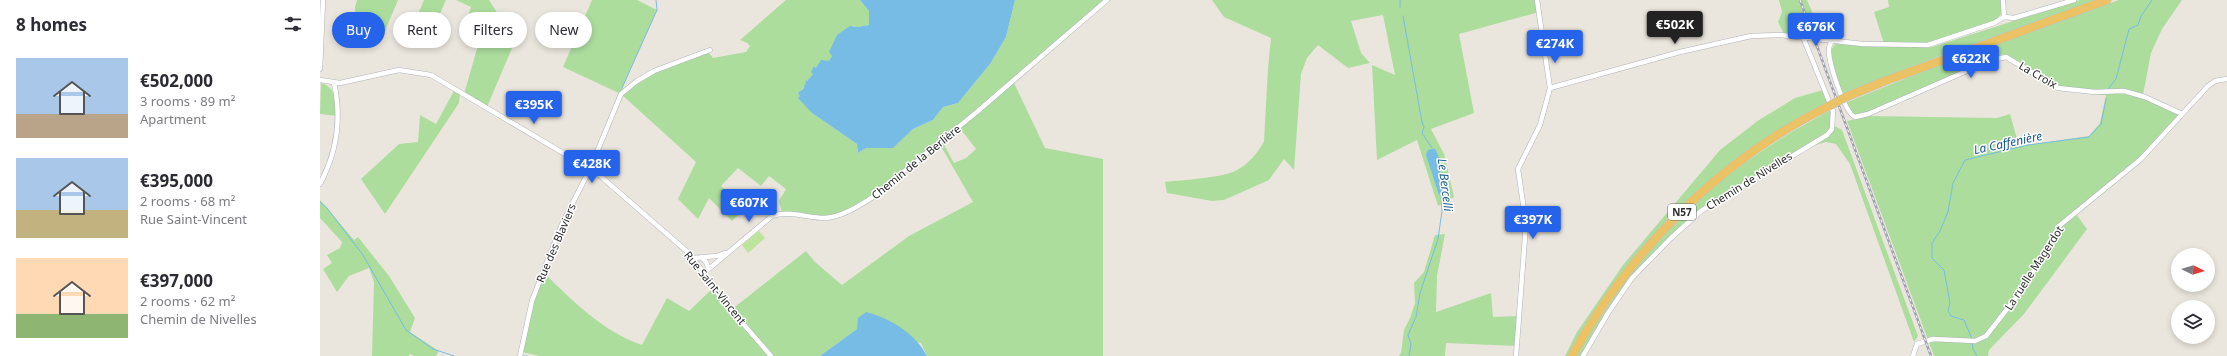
<!DOCTYPE html>
<html lang="en">
<head>
<meta charset="utf-8">
<style>
  :root { --surface:#fff; --page:#f7f7f7; --text:#2b2b33; --muted:#7c7c81; --accent:#2563eb }
  body { margin:0; font-family:"Noto Sans",sans-serif; background:var(--page); color:var(--text); height:100vh; display:flex; flex-direction:column; font-size:15px; white-space:nowrap }
  * { box-sizing:border-box; margin:0 }
  p { font-size:13px; color:var(--muted) }
  .icon { flex:none; width:22px; height:22px; fill:none; stroke:currentColor; stroke-width:2; stroke-linecap:round; stroke-linejoin:round }
  .map { position:relative; flex:1; overflow:hidden }
  .sheet { display:flex; flex-direction:column; background:var(--surface); width:320px }
  .sheet>* { flex:none }
  .top-card { position:absolute; left:12px; top:12px; width:380px; height:36px; display:flex; gap:8px }
  .needle { width:26px; rotate:95deg }
  .controls { position:absolute; left:1851px; top:248px; display:grid; gap:8px }
  .controls a { display:grid; place-items:center; width:44px; height:44px; border-radius:50%; background:var(--surface); box-shadow:0 2px 6px #0003; font-size:20px }
  .price { position:absolute; translate:-50% -34px; padding:0 9px; border-radius:4px; background:var(--accent); color:#fff; font-size:13px; line-height:26px; filter:drop-shadow(0 1px 2px #0008) }
  .price::after { content:''; position:absolute; left:50%; top:24px; width:12px; height:9px; margin-left:-6px; background:inherit; clip-path:polygon(0 0,100% 0,50% 100%) }
  .price.active { background:#222; color:#fff }
  ul { padding:0; list-style:none }
  li { display:flex; align-items:center; gap:12px; height:100px; padding:0 16px }
  li span { display:grid; place-items:center; flex:none; width:112px; height:80px; border-radius:0px; color:#555 }
  li>.icon { margin-inline-start:auto }
  span .icon { width:48px; height:48px; fill:#fffc; stroke-width:1 }
  li b { font-size:17px }
  h2 { display:flex; justify-content:space-between; align-items:center; height:48px; padding:0 16px; font-size:17px }
  .chip { padding:0 14px; border-radius:18px; background:var(--surface); box-shadow:0 2px 6px #0003; font-size:14px; line-height:36px }
  .chip.active { background:var(--accent); color:#fff }
  main { display:flex; flex:1; min-height:0 }
  .map>svg:first-child { display:block }
</style>
</head>
<body>
<main>
<section class="sheet">
<h2>8 homes<svg class="icon" aria-label="filters" viewBox="0 0 24 24"><path d="M4 7h16M4 17h16"/><circle cx="9" cy="7" r="2"/><circle cx="15" cy="17" r="2"/></svg></h2>
<ul>
<li><span style="background:linear-gradient(#a9c7e8 70%,#b9a48a 0)"><svg class="icon" aria-label="home" viewBox="0 0 24 24"><path d="M3 11l9-7 9 7M6 9v11h12V9"/></svg></span><div><b>€502,000</b><p>3 rooms · 89 m²</p><p>Apartment</p></div></li>
<li><span style="background:linear-gradient(#a9c7e8 65%,#c2b280 0)"><svg class="icon" aria-label="home" viewBox="0 0 24 24"><path d="M3 11l9-7 9 7M6 9v11h12V9"/></svg></span><div><b>€395,000</b><p>2 rooms · 68 m²</p><p>Rue Saint-Vincent</p></div></li>
<li><span style="background:linear-gradient(#ffd9b3 70%,#8fb573 0)"><svg class="icon" aria-label="home" viewBox="0 0 24 24"><path d="M3 11l9-7 9 7M6 9v11h12V9"/></svg></span><div><b>€397,000</b><p>2 rooms · 62 m²</p><p>Chemin de Nivelles</p></div></li>
</ul>
</section>
<div class="map">
<svg width="1907" height="356" viewBox="0 0 1907 356">
  <rect width="100%" height="100%" fill="#ebe6dd"/>
  <path fill="#acdd9d" fill-rule="evenodd" d="M 37,0 L 78,0 L 63,36 L 36,31 L 35,7 Z
    M 104,0 L 126,0 L 108,41 L 88,37 Z
    M 136,0 L 169,0 L 195,41 L 167,107 L 144,94 L 159,42 L 142,35 L 151,7 Z
    M 272,0 L 317,0 L 337,10 L 302,88 L 304,90 L 317,81 L 387,51 L 393,58 L 426,52 L 430,46 L 427,43 L 420,40 L 466,0 L 540,0 L 549,11 L 549,25 L 537,27 L 530,26 L 509,61 L 496,68 L 494,66 L 493,74 L 487,81 L 485,79 L 487,82 L 479,94 L 492,113 L 537,144 L 538,153 L 546,148 L 573,148 L 593,129 L 613,120 L 623,107 L 638,103 L 670,64 L 686,37 L 695,0 L 787,0 L 693,81 L 725,148 L 783,159 L 783,356 L 607,356 L 601,343 L 537,329 L 500,356 L 220,356 L 202,352 L 210,311 L 223,272 C 252,300 283,332 322,345 L 347,298 L 369,311 L 393,288 L 411,310 L 486,251 L 495,262 L 522,285 L 589,236 L 653,202 L 619,143 L 553,197 L 513,217 L 462,213 L 459,201 L 466,189 L 449,176 L 441,186 L 418,168 L 401,186 L 425,208 L 412,221 L 389,198 L 378,219 L 358,199 L 376,162 L 301,94 L 243,67 ZM 639,127 L 656,149 L 646,158 L 634,163 L 622,141 Z
    M 892,0 L 1217,0 L 1219,12 L 1139,34 L 1154,113 L 1111,129 L 1124,154 L 1134,197 L 1118,206 L 1097,140 L 1057,160 L 1052,65 L 1075,75 L 1063,15 L 1031,21 L 1041,53 L 1050,63 L 1028,68 L 998,45 L 987,58 L 981,74 L 974,170 L 964,159 L 949,180 L 904,200 L 892,201 L 847,193 L 845,182 C 862,180 903,178 917,170 C 927,165 939,152 944,141 L 948,68 L 951,38 L 904,17 Z
    M 1459,0 L 1487,0 L 1502,35 L 1465,36 L 1458,22 L 1462,12 Z
    M 1568,0 L 1682,0 L 1683,12 L 1675,21 L 1605,44 L 1564,44 L 1554,12 L 1569,7 Z
    M 1760,0 L 1778,0 L 1617,57 L 1522,95 L 1510,52 L 1515,44 L 1612,47 Z
    M 1799,0 L 1862,0 L 1842,29 L 1831,53 L 1823,95 L 1866,113 L 1823,160 L 1756,214 L 1767,229 L 1704,314 L 1669,350 L 1668,356 L 1614,356 L 1527,121 L 1549,116 L 1677,118 L 1690,114 L 1699,146 L 1769,136 L 1780,123 L 1786,95 C 1741,94 1720,73 1683,54 L 1541,115 L 1533,115 L 1525,103 L 1618,65 Z
    M 1,83 C 16,87 16,102 18,116 L 0,114 Z
    M 135,89 L 140,91 L 139,103 L 65,214 L 41,179 L 79,144 L 98,142 L 100,115 L 116,124 Z
    M 1503,90 L 1508,103 L 1471,124 L 1340,229 L 1249,356 L 1245,356 L 1257,332 L 1303,265 L 1400,150 L 1439,120 L 1475,98 Z
    M 1511,110 L 1513,122 L 1509,132 L 1429,180 L 1359,228 L 1321,266 L 1261,356 L 1255,356 C 1282,313 1310,271 1344,234 C 1391,182 1450,142 1511,110 Z
    M 1513,125 L 1522,130 L 1598,336 L 1594,342 L 1530,164 L 1516,144 L 1506,142 L 1492,146 L 1507,135 Z
    M 0,200 L 34,240 L 38,237 L 69,276 L 95,318 L 90,332 L 119,351 L 116,356 L 94,356 L 90,354 L 89,356 L 52,356 L 54,282 L 49,268 L 29,276 L 17,292 L 3,269 L 12,263 L 7,255 L 20,248 L 22,242 L 0,218 Z
    M 1125,234 L 1117,276 L 1116,312 L 1171,293 L 1173,317 L 1199,316 L 1197,346 L 1126,343 L 1125,356 L 1079,356 L 1081,353 L 1084,330 L 1090,318 L 1095,303 L 1094,283 L 1104,272 L 1115,235 Z"/>
  <path fill="#bce49a" d="M 439,231 L 445,238 L 428,253 L 422,245 Z"/>
  <path fill="#77bce5" d="M 540,0 L 695,0 L 686,37 L 670,64 L 638,103 L 623,107 L 613,120 L 593,129 L 573,148 L 546,148 L 538,153 L 537,144 L 492,113 L 478,98 L 480,96 L 478,93 L 483,89 L 486,82 L 485,79 L 487,81 L 493,74 L 491,72 L 494,66 L 496,68 L 501,60 L 509,61 L 512,56 L 509,52 L 517,35 L 530,26 L 537,27 L 549,25 L 549,11 Z
    M 1112,149 L 1115,149 C 1121,159 1120,167 1120,178 L 1123,181 L 1123,192 L 1119,195 L 1106,155 L 1108,150 Z
    M 546,312 C 570,318 596,334 607,356 L 500,356 L 537,329 L 538,318 Z"/>
  <g fill="none" stroke-linecap="round" stroke-linejoin="round">
    <path stroke="#77bce5" stroke-width="1" d="M 1080,7 L 1080,0
      M 1083,16 L 1102,122 L 1104,127 L 1102,133 L 1112,148
      M 302,88 L 337,10 L 336,0
      M 1788,89 L 1796,79 L 1809,29 L 1818,25 L 1821,16 L 1832,0
      M 0,202 L 7,208 L 43,255 L 86,330 L 113,349 L 134,356
      M 1652,339 L 1644,320 L 1631,316 L 1628,311 L 1630,303 L 1624,270 L 1612,258 L 1612,243 L 1620,231 L 1628,212 L 1633,183 L 1645,160 L 1708,145 L 1769,137 L 1781,124 L 1786,99
      M 1652,342 L 1653,349 L 1657,356
      M 203,356 L 207,356
      M 1089,356 L 1091,344 L 1088,335 L 1096,317 L 1100,293 L 1118,239 L 1122,211 L 1121,193"/>
    <g stroke="#b0b1bc" stroke-width="5.5">
      <path id="minor" d="M 1683,0 L 1684,17
        M 1512,40 C 1511,43 1509,46 1509,49 C 1508,61 1524,112 1535,117 L 1548,114 L 1672,60 L 1686,57 L 1738,88 L 1775,92 L 1804,91 L 1825,97 L 1862,114
        M 0,69 L 3,0
        M 0,80 L 20,83 L 79,70 L 111,75 L 277,173 L 371,255 L 401,298 L 451,356
        M 1230,88 L 1360,52 L 1431,36 L 1460,35 L 1543,44 L 1608,45 L 1674,23 L 1684,17 L 1694,18 L 1754,0
        M 0,184 C 17,152 22,119 14,83
        M 381,257 L 386,262 L 389,269
        M 373,258 L 397,256 L 405,253
        M 384,273 L 452,216 C 470,210 487,218 505,218 C 522,217 539,206 553,197 L 658,111 L 787,0
        M 200,356 L 212,301 L 223,272 L 243,222 L 270,169 L 301,94 L 317,81 L 334,71 L 390,50
        M 1196,356 L 1206,224 L 1198,169 L 1220,125 L 1230,88 L 1217,0
        M 1263,356 L 1288,313 L 1312,278 L 1351,238 L 1381,211 L 1507,135 L 1512,129 L 1513,111 L 1483,37
        M 1593,356 L 1597,344 L 1613,339 L 1655,341 L 1666,336 L 1705,286 L 1739,226 L 1821,159 L 1888,86 L 1895,81 L 1907,79"/>
    </g>
    <g stroke="#c3c3c3" stroke-width="9">
      <path id="trunk" d="M 1526,97 L 1565,81 L 1787,0
        M 1252,356 C 1309,251 1401,159 1509,106"/>
    </g>
    <use href="#minor" stroke="#fff" stroke-width="4.5"/>
    <use href="#trunk" stroke="#ebc264" stroke-width="8"/>
    <g stroke="#a0a1b2" stroke-width="2.5">
      <path id="rail" d="M 1480,0 L 1611,356"/>
    </g>
    <use href="#rail" stroke="#fff" stroke-width="1" stroke-dasharray="3" stroke-linecap="butt"/>
    <g stroke="#c3c3c3" stroke-width="9" stroke-linecap="butt">
      <path id="trunk-bridge" d="M 1509,106 L 1526,97"/>
    </g>
    <use href="#trunk-bridge" stroke="#ebc264" stroke-width="8"/>
  </g>
  <g text-anchor="middle" stroke-width="3" stroke-linejoin="round" paint-order="stroke">
    <rect fill="#fff" stroke="#6a6a6a" stroke-width="1" x="1348" y="204" width="28" height="16" rx="3"/>
    <g font-size="10" font-weight="bold" fill="#2a2a2a">
      <text x="1362" y="216">N57</text>
    </g>
    <g font-size="11" fill="#2a2a2a" stroke="#fff">
      <text transform="translate(1718 75) rotate(30)" y="4">La Croix</text>
      <text transform="translate(596 162) rotate(-39)" y="4">Chemin de la Berlière</text>
      <text transform="translate(1429 181) rotate(-32)" y="4">Chemin de Nivelles</text>
      <text transform="translate(236 243) rotate(-67)" y="4">Rue des Blaviers</text>
      <text transform="translate(1714 268) rotate(-57)" y="4">La ruelle Magerdot</text>
      <text transform="translate(395 288) rotate(51)" y="4">Rue Saint-Vincent</text>
    </g>
    <g font-size="12" font-style="italic" fill="#185a90" stroke="#fff">
      <text transform="translate(1688 143) rotate(-12)" y="4">La Caffenière</text>
      <text transform="translate(1125 185) rotate(83)" y="4">Le Bercelli</text>
    </g>
  </g>
</svg>
<div class="controls">
<a><svg class="needle" viewBox="-14 -14 28 28"><path d="M0-13l5 13h-10z" fill="#e53935"/><path d="M0 13l5-13h-10z" fill="#7c7c81"/></svg></a>
<a><svg class="icon" aria-label="layers" viewBox="0 0 24 24"><path d="M12 4l9 5-9 5-9-5zM3 14l9 5 9-5"/></svg></a>
</div>
<b class="price active" style="left:1355px;top:45px">€502K</b>
<b class="price" style="left:1496px;top:47px">€676K</b>
<b class="price" style="left:1235px;top:64px">€274K</b>
<b class="price" style="left:1651px;top:79px">€622K</b>
<b class="price" style="left:214px;top:125px">€395K</b>
<b class="price" style="left:272px;top:184px">€428K</b>
<b class="price" style="left:429px;top:223px">€607K</b>
<b class="price" style="left:1213px;top:240px">€397K</b>
<div class="top-card">
<a class="chip active">Buy</a>
<a class="chip">Rent</a>
<a class="chip">Filters</a>
<a class="chip">New</a>
</div>
</div>
</main>
</body>
</html>
